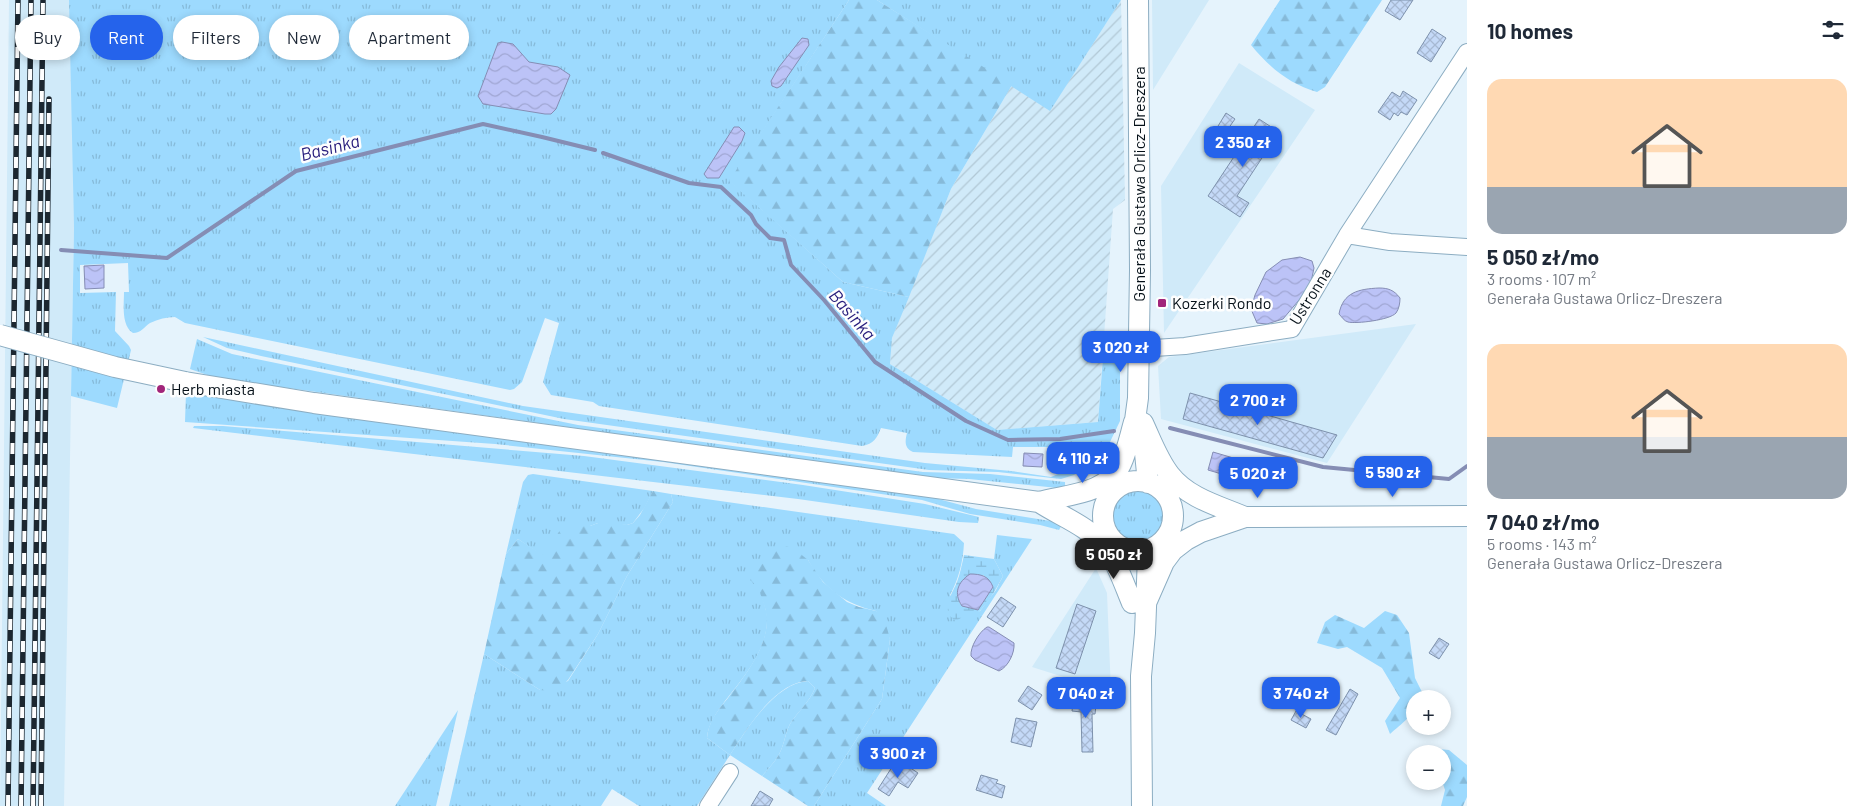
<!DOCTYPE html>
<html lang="en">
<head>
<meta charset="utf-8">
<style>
  :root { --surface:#fff; --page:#f6f6f7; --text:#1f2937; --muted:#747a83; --accent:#2563eb }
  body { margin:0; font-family:Barlow,sans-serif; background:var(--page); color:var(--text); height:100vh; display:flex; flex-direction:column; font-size:19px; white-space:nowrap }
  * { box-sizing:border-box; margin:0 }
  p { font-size:16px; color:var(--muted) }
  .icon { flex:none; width:28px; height:28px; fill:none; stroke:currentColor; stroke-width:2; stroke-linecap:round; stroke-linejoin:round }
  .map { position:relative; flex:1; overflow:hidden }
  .side { display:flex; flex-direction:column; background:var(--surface); width:400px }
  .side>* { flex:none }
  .top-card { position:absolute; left:15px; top:15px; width:475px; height:45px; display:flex; gap:10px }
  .tools { position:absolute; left:1406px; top:690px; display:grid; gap:10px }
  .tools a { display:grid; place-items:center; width:45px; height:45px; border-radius:50%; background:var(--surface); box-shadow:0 2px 8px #0003; font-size:25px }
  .price { position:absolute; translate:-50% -42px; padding:0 11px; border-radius:10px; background:var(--accent); color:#fff; font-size:16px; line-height:32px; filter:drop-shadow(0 1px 2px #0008) }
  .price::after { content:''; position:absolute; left:50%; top:30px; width:15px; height:11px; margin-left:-8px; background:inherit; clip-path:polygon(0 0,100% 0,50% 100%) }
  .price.selected { background:#222; color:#fff }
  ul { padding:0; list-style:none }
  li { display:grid; align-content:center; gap:10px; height:265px; padding:0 20px }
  li span { display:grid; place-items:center; height:155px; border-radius:15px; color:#555 }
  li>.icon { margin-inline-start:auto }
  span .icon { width:90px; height:90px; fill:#fffc; stroke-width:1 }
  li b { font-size:21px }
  h2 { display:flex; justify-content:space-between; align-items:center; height:60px; padding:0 20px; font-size:21px }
  .chip { padding:0 18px; border-radius:22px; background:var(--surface); box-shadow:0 2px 8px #0003; font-size:18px; line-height:45px }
  .chip.selected { background:var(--accent); color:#fff }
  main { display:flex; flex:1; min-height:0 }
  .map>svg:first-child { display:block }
</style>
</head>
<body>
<main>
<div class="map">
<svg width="1467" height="806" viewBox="0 0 1467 806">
  <defs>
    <pattern id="industrial-furrows" width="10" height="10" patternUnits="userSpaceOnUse" patternTransform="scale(1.25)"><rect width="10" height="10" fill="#d0eaf9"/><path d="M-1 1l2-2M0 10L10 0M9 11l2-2" fill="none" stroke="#b1c8d5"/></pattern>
    <pattern id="grass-tufts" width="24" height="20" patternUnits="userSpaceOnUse" patternTransform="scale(1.25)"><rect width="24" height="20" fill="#9ddafe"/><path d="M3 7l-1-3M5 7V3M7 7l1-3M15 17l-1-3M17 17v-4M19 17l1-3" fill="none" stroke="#86bad9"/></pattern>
    <pattern id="forest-firs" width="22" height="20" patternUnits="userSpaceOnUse" patternTransform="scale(1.25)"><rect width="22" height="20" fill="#9ddafe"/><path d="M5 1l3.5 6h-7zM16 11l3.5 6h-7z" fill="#86bad9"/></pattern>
    <pattern id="wetland-marsh" width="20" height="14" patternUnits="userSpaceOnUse" patternTransform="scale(1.25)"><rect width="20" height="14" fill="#9ddafe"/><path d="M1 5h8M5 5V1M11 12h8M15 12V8" fill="none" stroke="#86bad9"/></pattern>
    <pattern id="water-waves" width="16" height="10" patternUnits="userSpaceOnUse" patternTransform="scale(1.25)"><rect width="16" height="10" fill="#bcc3f7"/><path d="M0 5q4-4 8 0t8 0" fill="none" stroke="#a0a6d3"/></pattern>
    <pattern id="building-cross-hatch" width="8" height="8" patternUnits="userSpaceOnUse" patternTransform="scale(1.25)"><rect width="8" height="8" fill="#c4d9f7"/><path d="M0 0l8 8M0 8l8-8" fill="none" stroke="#a7b9d3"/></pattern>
  </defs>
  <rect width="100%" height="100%" fill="#e5f3fc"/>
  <path fill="#d0eaf9" d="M 9,0 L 71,0 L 74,228 L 64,806 L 0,806 Z
    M 1152,0 L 1209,0 L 1153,90 Z
    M 1239,63 L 1315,110 L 1164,333 L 1161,186 Z
    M 1416,324 L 1327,463 L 1161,419 L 1158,366 L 1169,357 Z
    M 1096,568 L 1107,593 L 1111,692 L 1032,667 Z"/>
  <path fill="url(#industrial-furrows)" d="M 1121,0 L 1125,200 L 1113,209 L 1098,422 L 997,430 L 890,364 L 892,338 L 951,189 L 1012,85 L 1050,110 Z"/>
  <path fill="url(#grass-tufts)" d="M 69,0 L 849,0 L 730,181 L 843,282 L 909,297 L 892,338 L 890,364 L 997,430 L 1098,422 L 1103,357 L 1120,355 L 1120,421 L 1110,442 L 1106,448 L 1074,475 L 1061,479 L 998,472 L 929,470 L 564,419 L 261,356 L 227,348 L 203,337 L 523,406 L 925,463 L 1011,471 L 1051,477 L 1065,471 L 1067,447 L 1013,447 L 1012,457 L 913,452 C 904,448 905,441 907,433 L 881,428 C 877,438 874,444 862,446 L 599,406 L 593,402 L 551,395 L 543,382 L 559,323 L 545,318 L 522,382 L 514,389 L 510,390 L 185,323 L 175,317 C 167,317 158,319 150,323 C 144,327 141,333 133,333 C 121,325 124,305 124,292 L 129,292 L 128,263 L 80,265 L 80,293 L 116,292 L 115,331 L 129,346 L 131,350 L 117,408 L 71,396 L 74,228 Z
    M 877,0 L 1121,0 L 1050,111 Z
    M 197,339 L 232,354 L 578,425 L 923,472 L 990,474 L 1065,482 L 1065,487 L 1058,488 L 969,479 L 932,478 L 216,378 L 190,369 Z
    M 186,392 L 927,496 L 976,509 L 1063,523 L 1059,530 L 1040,525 L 970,514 L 922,500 L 663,462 L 495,444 L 185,422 Z
    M 194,426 L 223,426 L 584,456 L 803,485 L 925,504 L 979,517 L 978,523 L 959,522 L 798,499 L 193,428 Z
    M 533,474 L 653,491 L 645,507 L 633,523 L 627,525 L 598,523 L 590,526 L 578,527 L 543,556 L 518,539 L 506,554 L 523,482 L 528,475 Z
    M1112 516a26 26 0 1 1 52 0a26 26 0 1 1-52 0Z
    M 671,494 L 954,534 L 964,543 C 963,562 959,578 950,595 L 964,616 L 980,611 L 996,590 L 1003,576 L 994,559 L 997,535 L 1032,539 L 867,793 L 886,806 L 814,806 L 882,699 L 890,639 L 876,611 C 845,604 823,588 808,560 L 759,586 C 761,596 766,607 767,616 C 769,648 744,677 725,701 C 717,712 708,724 707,738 L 730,755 C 746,730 775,683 808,681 L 815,688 C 809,703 799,710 790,724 C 785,734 785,741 781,750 C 777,760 769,768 762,776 L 730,755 L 697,806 L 639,806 L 612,789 L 601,806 L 449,806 L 484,654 L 540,690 L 568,681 L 598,634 L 627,576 L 673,502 Z
    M 458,710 L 436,806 L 395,806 Z"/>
  <path fill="url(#forest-firs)" d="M 849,0 L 877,0 L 1012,85 L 951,189 L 909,297 L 843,282 L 729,181 Z
    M 1280,0 L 1382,0 L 1325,87 L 1317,92 C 1289,84 1269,67 1251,45 Z
    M 653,491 L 671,494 L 673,502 L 627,576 L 598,634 L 568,680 L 558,689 L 550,691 L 540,690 L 484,654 L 506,554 L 518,539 L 543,555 L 563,526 L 590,526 L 598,523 L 612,522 L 627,525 L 633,523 L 640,515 Z
    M 777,546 L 787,546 L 798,552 L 808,560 L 823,582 L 847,602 L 859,607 L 876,611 L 884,617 L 890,639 L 882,699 L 814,806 L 808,806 L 762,776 C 769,768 777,760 781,750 C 785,741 785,734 790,724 C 798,711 809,703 815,688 L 808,681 C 775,682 746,730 730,755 L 707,738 C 708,722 718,710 728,698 C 744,677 772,642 766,613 C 766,609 764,606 763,602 C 759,590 760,588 750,580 L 771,548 Z
    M 1385,611 L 1397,615 L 1409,633 L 1415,678 L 1422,692 L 1419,699 L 1415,699 C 1415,716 1402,723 1390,734 L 1385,721 L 1400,698 L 1382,668 L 1347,647 L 1338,649 L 1317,643 L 1325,622 L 1335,615 L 1364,628 Z
    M 1428,748 L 1449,750 L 1467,765 L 1467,797 L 1463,806 L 1441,806 L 1445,790 L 1442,781 L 1442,754 L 1420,754 Z"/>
  <path fill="url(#wetland-marsh)" fill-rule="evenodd" d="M 964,555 L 994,559 L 1003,576 C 995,591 986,608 971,618 L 964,616 L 956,621 C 940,611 951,596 957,582 C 960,574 962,564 964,555 ZM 983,575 L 990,581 L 993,587 L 978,610 L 962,606 L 959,602 Z"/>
  <path fill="url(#water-waves)" stroke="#858db4" d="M 802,38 L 808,39 L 809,45 L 781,86 L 777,88 L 772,86 L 771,81 L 779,67 Z
    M 502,42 L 513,44 L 529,62 L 558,67 L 570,75 L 556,109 L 551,114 L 545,114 L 483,104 L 478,96 L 498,43 Z
    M 734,127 L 739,127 L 745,133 L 742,141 L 719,178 L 707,178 L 704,174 Z
    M 1300,257 L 1312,261 L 1314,268 L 1310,287 L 1283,319 L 1267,324 L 1257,323 L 1251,309 L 1255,295 L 1266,272 L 1282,260 Z
    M 104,265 L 104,288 L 85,289 L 84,266 Z
    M 1379,288 C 1388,288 1394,290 1400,298 C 1400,303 1399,309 1396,313 C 1390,320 1356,324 1348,322 C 1344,321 1342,317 1339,314 C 1343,292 1359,289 1379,288 Z
    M 1213,452 L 1247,462 L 1242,480 L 1208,470 Z
    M 1024,453 L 1043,454 L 1042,467 L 1023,466 Z
    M 970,574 C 981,574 989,576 993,587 L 978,610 L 962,606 C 953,593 958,582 970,574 Z
    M 987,627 L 989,627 L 1014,643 C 1015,653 1008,667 999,671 L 975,660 L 971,656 C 970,647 979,632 987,627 Z"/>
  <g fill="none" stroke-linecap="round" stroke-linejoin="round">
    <path stroke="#858db4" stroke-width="4" d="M 603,153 L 689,183 L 721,187 L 751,215 L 756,224 L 770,238 L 784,240 L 791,265 L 824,300 L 875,362 L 966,421 L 1008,440 L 1060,439 L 1114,431
      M 61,250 L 167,258 L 296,171 L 483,124 L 542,137 L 595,150
      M 1170,428 L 1323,467 L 1449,479 L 1467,466"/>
  </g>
  <path fill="url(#building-cross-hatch)" stroke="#7d91ac" d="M 1391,0 L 1413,0 L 1400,20 L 1385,11 Z
    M 1432,29 L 1446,38 L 1431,62 L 1417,53 Z
    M 1403,91 L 1417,100 L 1407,115 L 1401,112 L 1398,116 L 1394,113 L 1390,120 L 1378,112 L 1392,92 L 1400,97 Z
    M 1226,113 L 1235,119 L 1223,136 L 1215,131 Z
    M 1259,119 L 1279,132 L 1237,196 L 1249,203 L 1240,217 L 1208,196 Z
    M 1190,393 L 1337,435 L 1323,458 L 1183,419 Z
    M 1001,597 L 1016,607 L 1003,627 L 987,617 Z
    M 1077,604 L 1096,611 L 1075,674 L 1056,668 Z
    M 1439,638 L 1449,644 L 1439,659 L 1429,653 Z
    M 1028,686 L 1042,695 L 1032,710 L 1018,701 Z
    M 1350,689 L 1358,694 L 1336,735 L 1326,730 Z
    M 1074,694 L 1097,697 L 1095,714 L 1092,714 L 1093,752 L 1082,752 L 1081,712 L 1072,711 Z
    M 1296,711 L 1311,719 L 1306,728 L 1291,720 Z
    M 1016,718 L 1037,722 L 1031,747 L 1011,742 Z
    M 903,763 L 918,773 L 908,788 L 898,782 L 889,796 L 878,789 L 892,767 L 898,771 Z
    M 981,775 L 998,780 L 996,783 L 1005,786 L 1002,798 L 976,790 Z
    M 760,791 L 773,799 L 769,806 L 751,806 Z"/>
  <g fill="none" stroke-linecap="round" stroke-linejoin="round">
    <g stroke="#8cadc2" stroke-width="18">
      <path id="minor" d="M 1347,235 L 1467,52
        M 1139,349 L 1185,346 L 1292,329 L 1347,235 L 1390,242 L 1467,247
        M 708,806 L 730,772"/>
    </g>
    <g stroke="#8cadc2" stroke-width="22">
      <path id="major" d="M 185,382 L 314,403 L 1039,502 C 1068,494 1106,495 1121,464 C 1127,451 1130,436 1134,422
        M 1143,423 C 1151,440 1158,460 1170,475 C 1188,498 1219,506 1245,517
        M 1143,433 L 1148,483
        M 1133,435 L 1138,398 L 1140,270 L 1138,0
        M1103 516a35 35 0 1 1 70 0a35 35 0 1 1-70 0Z
        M 1039,502 C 1060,516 1088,526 1104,546 C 1117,562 1124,584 1132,603
        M 1146,603 L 1164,562 L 1173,550 L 1186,540 L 1201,532 L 1245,517 L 1467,516
        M 1142,806 L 1141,676 L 1145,633 L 1148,556 L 1150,549"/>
    </g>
    <use href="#minor" stroke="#fff" stroke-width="16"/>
    <use href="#major" stroke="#fff" stroke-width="20"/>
    <g stroke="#1c2730" stroke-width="5.5">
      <path id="rail" d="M 8,806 L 18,0
        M 21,806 L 31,0
        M 33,806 L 43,0
        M 41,806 L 49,99"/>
    </g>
    <use href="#rail" stroke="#fefefe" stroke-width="4" stroke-dasharray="11" stroke-linecap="butt"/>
    <g stroke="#8cadc2" stroke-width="22" stroke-linecap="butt">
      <path id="major-bridge" d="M 0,335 L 115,367 L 185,382"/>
    </g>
    <use href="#major-bridge" stroke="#fff" stroke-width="20"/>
  </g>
  <g fill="#a1257a" stroke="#fefefe" stroke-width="2">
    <rect x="1157" y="298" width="10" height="10" rx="2.5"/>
    <circle cx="161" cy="389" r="5"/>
  </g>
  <g text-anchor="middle" stroke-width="5" stroke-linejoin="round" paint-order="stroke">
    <g font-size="16" fill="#051018" stroke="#fefefe">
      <text transform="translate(1139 184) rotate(-90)" y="6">Generała Gustawa Orlicz-Dreszera</text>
      <text transform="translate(1310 296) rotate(-58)" y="6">Ustronna</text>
    </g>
    <g font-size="16" fill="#051018" stroke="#fefefe" text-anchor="start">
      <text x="1172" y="309">Kozerki Rondo</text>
      <text x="171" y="395">Herb miasta</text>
    </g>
    <g font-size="18" font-style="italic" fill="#2a207e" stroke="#fefefe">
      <text transform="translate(330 148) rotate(-14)" y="6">Basinka</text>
      <text transform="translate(852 315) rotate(49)" y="6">Basinka</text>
    </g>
  </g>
</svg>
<div class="tools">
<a>+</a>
<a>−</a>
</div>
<b class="price" style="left:1243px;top:168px">2 350 zł</b>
<b class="price" style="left:1121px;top:373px">3 020 zł</b>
<b class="price" style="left:1258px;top:426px">2 700 zł</b>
<b class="price" style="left:1083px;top:484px">4 110 zł</b>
<b class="price" style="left:1393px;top:498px">5 590 zł</b>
<b class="price" style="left:1258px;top:499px">5 020 zł</b>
<b class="price selected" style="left:1114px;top:580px">5 050 zł</b>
<b class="price" style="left:1086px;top:719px">7 040 zł</b>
<b class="price" style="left:1301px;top:719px">3 740 zł</b>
<b class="price" style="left:898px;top:779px">3 900 zł</b>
<div class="top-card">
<a class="chip">Buy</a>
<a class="chip selected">Rent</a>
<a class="chip">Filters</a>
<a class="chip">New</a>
<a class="chip">Apartment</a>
</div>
</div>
<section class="side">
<h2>10 homes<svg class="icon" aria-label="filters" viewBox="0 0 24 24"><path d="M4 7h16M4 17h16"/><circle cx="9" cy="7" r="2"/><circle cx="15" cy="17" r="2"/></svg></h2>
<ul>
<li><span style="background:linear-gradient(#ffd9b3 70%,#9aa5b1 0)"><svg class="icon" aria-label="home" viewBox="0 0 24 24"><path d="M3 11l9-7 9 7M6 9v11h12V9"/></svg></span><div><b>5 050 zł/mo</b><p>3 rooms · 107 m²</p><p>Generała Gustawa Orlicz-Dreszera</p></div></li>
<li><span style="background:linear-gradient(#ffd9b3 60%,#9aa5b1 0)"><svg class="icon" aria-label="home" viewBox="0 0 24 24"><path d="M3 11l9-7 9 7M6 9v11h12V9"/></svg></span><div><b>7 040 zł/mo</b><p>5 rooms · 143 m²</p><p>Generała Gustawa Orlicz-Dreszera</p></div></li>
</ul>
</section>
</main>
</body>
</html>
